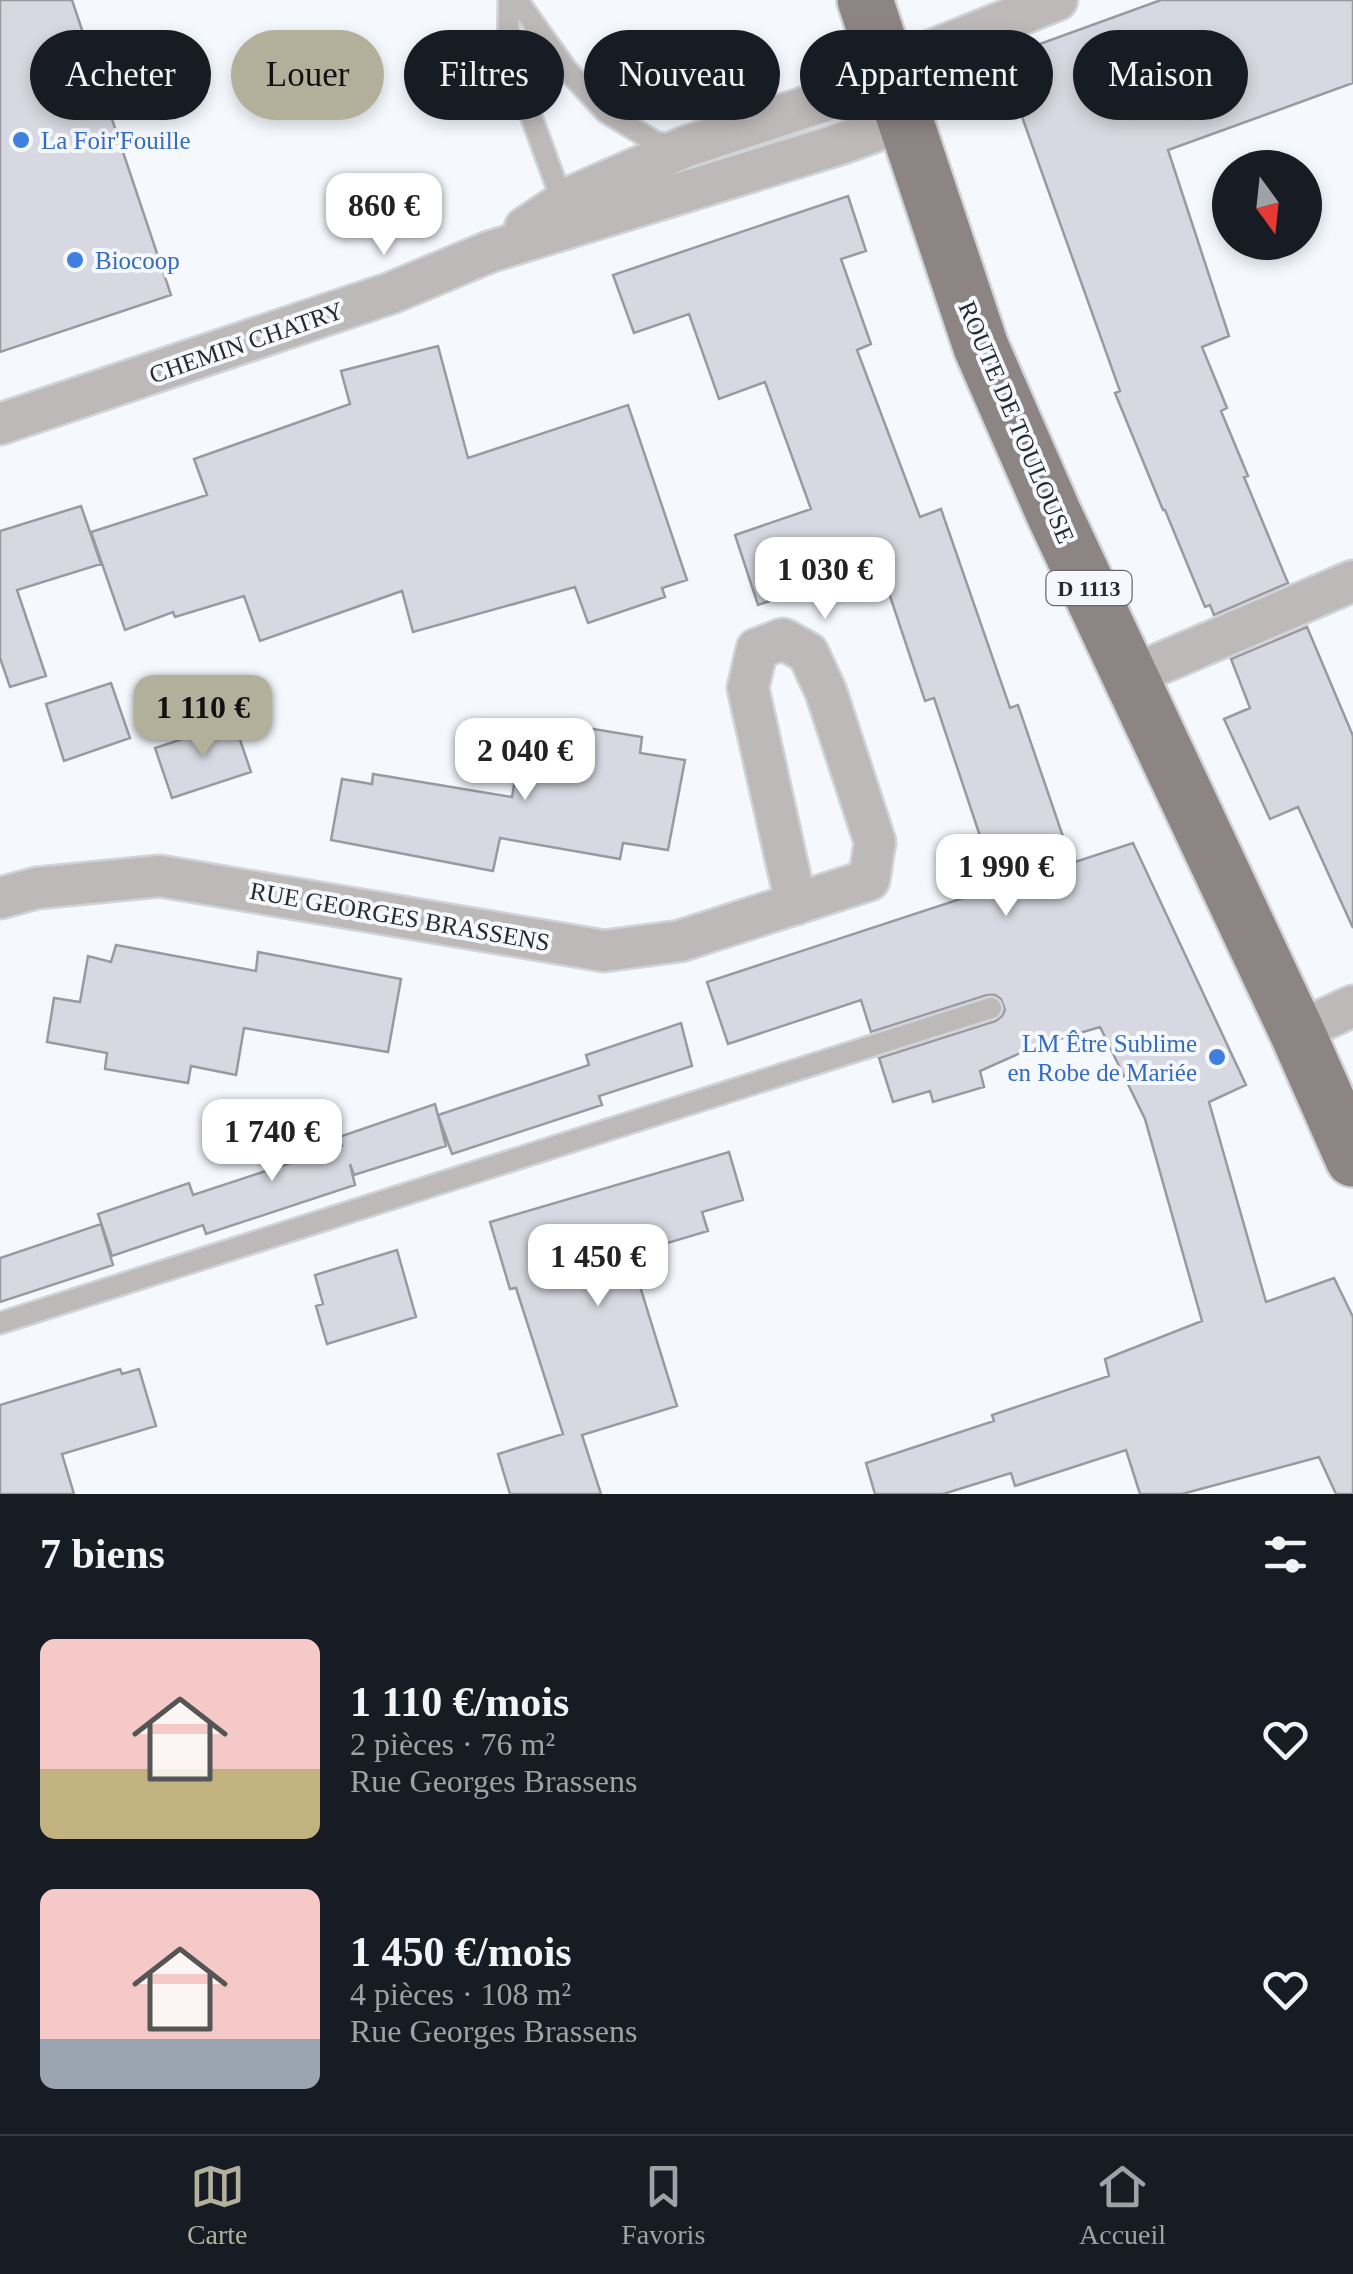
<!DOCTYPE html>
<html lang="fr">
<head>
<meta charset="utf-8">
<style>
  :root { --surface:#171b24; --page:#242831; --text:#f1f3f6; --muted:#9ea1a6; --line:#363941; --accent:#b2b09b }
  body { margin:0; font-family:"Times New Roman",serif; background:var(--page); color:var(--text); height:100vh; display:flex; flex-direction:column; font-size:38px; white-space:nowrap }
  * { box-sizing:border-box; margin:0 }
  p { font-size:32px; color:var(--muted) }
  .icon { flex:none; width:55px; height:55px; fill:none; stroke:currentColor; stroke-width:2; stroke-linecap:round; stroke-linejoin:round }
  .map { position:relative; height:1494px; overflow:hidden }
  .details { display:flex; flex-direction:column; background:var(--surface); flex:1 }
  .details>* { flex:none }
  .hud { position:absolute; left:30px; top:30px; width:1295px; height:90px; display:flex; gap:20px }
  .needle { width:65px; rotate:165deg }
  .fabs { position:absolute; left:1212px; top:150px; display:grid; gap:20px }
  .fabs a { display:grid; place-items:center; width:110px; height:110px; border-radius:50%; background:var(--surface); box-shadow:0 5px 15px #0003; font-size:50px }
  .price { position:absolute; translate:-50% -85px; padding:0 22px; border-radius:20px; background:#fff; color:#222; font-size:32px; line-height:65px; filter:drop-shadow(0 2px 5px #0008) }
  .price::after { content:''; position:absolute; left:50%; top:60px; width:30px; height:22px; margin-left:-15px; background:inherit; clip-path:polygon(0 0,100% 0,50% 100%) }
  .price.current { background:var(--accent); color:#111 }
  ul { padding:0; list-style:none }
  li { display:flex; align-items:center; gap:30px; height:250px; padding:0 40px }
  li span { display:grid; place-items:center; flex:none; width:280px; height:200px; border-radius:15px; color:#555 }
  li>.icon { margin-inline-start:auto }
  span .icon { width:120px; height:120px; fill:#fffc; stroke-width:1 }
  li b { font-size:42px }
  h2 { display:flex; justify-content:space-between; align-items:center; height:120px; padding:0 40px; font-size:42px }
  .pill { padding:0 35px; border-radius:45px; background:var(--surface); box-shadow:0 5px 15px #0003; font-size:35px; line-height:90px }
  .pill.current { background:var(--accent); color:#111 }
  .tabs { display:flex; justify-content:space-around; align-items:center; height:140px; border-top:2px solid var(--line); background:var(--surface); font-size:28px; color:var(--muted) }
  .tabs a { display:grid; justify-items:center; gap:5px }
  .tabs .current { color:var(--accent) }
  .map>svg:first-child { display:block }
</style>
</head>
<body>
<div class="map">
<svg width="1353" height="1494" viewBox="0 0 1353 1494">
  <rect width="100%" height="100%" fill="#f5f9fe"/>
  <path fill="#d7d8e1" stroke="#9999a2" stroke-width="2.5" d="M 0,0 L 72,0 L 171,295 L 0,352 Z
    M 1161,0 L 1353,0 L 1353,83 L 1168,150 L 1229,336 L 1202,347 L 1227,408 L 1221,411 L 1248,476 L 1244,477 L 1288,583 L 1214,615 L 1210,605 L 1205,607 L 1165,510 L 1163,510 L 1115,393 L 1120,391 L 1001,58 Z
    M 848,196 L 866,251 L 841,259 L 871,344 L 857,350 L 920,517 L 941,509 L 1010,708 L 1018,705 L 1072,863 L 1133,843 L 1246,1085 L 1209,1102 L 1266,1302 L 1334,1278 L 1353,1317 L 1353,1494 L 1336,1494 L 1319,1457 L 1182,1494 L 1140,1494 L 1126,1450 L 1015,1486 L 1011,1473 L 943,1494 L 875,1494 L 866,1463 L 994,1421 L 992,1415 L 1109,1376 L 1105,1359 L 1202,1321 L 1145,1119 L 1100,1027 L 1036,1046 L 980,1071 L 984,1087 L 933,1102 L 930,1091 L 893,1102 L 879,1058 L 996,1021 L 1002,1016 L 1005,1010 L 1001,999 L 995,995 L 987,995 L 871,1032 L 861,1000 L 728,1044 L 707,982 L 997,887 L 934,698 L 925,701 L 879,563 L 758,605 L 735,535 L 811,509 L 765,382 L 719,399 L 689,314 L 634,333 L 613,275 Z
    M 438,346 L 468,458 L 628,405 L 687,580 L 662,588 L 665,597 L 588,623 L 575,587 L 413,632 L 402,591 L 260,641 L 244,596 L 175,617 L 173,612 L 125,630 L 91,532 L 207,495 L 194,459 L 350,404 L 341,371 Z
    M 81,506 L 101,564 L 17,590 L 46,676 L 10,687 L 0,658 L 0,531 Z
    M 1307,627 L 1353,736 L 1353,928 L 1298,807 L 1270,819 L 1224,719 L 1250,708 L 1231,659 Z
    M 111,683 L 130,738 L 64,761 L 46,704 Z
    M 234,722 L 251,772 L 172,798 L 155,748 Z
    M 551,722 L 642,737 L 640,753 L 685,760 L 668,850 L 623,843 L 620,859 L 500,838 L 493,871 L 331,840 L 342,779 L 372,784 L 373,774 L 512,797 L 523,732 L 549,736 Z
    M 116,945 L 256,971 L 258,952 L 401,979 L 388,1052 L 244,1028 L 236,1075 L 191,1066 L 188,1083 L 105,1069 L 107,1053 L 47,1042 L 54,998 L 80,1002 L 88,956 L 111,962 Z
    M 681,1023 L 692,1066 L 599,1096 L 602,1105 L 452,1154 L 438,1115 L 589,1065 L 586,1055 Z
    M 435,1104 L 446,1146 L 354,1175 L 350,1164 L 355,1185 L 206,1234 L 203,1225 L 112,1256 L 98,1214 L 189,1183 L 193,1195 L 342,1146 L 339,1137 Z
    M 729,1152 L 743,1200 L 702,1212 L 708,1231 L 630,1254 L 677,1406 L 582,1435 L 601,1494 L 510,1494 L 498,1454 L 563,1434 L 516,1288 L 510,1289 L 490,1222 Z
    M 101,1224 L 113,1265 L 0,1302 L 0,1258 Z
    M 397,1250 L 416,1317 L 327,1344 L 316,1306 L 323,1304 L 315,1275 Z
    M 120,1369 L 122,1374 L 139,1369 L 156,1426 L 62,1454 L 74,1494 L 0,1494 L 0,1405 Z"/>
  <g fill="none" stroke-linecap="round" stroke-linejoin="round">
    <g stroke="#d0d4d8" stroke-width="25">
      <path id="service" d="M 509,0 L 508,53 L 556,184 L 577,198
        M 517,0 L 567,70 L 606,112 L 655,142 L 678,146
        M 0,1323 L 991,1008"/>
    </g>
    <g stroke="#d0d4d8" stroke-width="45">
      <path id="minor" d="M 888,68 L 1057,0
        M 525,228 L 573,196 L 685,147 L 891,79
        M 0,424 L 391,293 L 489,252 L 840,144 L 904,121
        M 1131,676 L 1353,581
        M 0,898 L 37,888 L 160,876 L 604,951 L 680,941 L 869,880 L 875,842 L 826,692 L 808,653 L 783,639 L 757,649 L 748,688 L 796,904
        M 1297,1032 L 1353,1006"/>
    </g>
    <g stroke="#d0d4d8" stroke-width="60">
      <path id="primary" d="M 865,0 L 981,347 L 1054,514 L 1297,1032 L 1353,1159"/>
    </g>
    <use href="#service" stroke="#beb9b9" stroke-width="20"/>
    <use href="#minor" stroke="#beb9b9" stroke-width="40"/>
    <use href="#primary" stroke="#8d8484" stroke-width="55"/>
  </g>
  <g fill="#3f7fe0" stroke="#f5f9fe" stroke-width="4">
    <circle cx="21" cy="140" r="10"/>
    <circle cx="75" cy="260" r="10"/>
    <circle cx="1217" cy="1057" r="10"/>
  </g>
  <g text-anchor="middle" stroke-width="8" stroke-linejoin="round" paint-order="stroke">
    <rect fill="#f5f9fe" stroke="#66686c" stroke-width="2.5" x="1046.5" y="571" width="85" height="34" rx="8"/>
    <g font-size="22" font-weight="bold" fill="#282a2d">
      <text x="1089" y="596">D 1113</text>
    </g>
    <g font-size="25" fill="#366cbe" stroke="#f5f9fe" text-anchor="start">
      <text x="41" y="149">La Foir'Fouille</text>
      <text x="95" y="269">Biocoop</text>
      <text x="1197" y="1052" text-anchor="end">LM Être Sublime<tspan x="1197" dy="29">en Robe de Mariée</tspan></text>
    </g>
    <g font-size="25" fill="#282a2d" stroke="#f5f9fe">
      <text transform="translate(246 342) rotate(-19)" y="9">CHEMIN CHATRY</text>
      <text transform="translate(1017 422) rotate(67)" y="9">ROUTE DE TOULOUSE</text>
      <text transform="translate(400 916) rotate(10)" y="9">RUE GEORGES BRASSENS</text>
    </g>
  </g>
</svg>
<div class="fabs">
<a><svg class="needle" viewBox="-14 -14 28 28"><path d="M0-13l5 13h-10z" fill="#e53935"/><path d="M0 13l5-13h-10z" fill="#9ea1a6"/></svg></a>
</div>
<b class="price" style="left:384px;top:258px">860 €</b>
<b class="price" style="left:825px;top:622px">1 030 €</b>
<b class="price current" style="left:203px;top:760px">1 110 €</b>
<b class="price" style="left:525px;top:803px">2 040 €</b>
<b class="price" style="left:1006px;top:919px">1 990 €</b>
<b class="price" style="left:272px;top:1184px">1 740 €</b>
<b class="price" style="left:598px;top:1309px">1 450 €</b>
<div class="hud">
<a class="pill">Acheter</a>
<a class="pill current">Louer</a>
<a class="pill">Filtres</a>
<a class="pill">Nouveau</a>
<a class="pill">Appartement</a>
<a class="pill">Maison</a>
</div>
</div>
<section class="details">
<h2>7 biens<svg class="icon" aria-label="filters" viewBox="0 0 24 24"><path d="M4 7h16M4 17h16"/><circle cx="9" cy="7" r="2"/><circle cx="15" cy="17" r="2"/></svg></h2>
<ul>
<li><span style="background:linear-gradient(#f6c9c9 65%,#c2b280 0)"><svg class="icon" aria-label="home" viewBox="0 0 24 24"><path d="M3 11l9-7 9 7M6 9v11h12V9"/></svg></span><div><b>1 110 €/mois</b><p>2 pièces · 76 m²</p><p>Rue Georges Brassens</p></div><svg class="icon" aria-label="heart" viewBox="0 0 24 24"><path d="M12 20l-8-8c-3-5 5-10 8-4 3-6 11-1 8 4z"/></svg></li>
<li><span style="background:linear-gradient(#f6c9c9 75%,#9aa5b1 0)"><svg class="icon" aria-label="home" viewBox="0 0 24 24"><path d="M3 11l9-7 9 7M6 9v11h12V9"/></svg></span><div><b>1 450 €/mois</b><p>4 pièces · 108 m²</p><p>Rue Georges Brassens</p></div><svg class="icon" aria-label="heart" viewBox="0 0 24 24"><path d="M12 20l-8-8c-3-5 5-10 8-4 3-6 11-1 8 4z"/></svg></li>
</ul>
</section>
<nav class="tabs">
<a class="current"><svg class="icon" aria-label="map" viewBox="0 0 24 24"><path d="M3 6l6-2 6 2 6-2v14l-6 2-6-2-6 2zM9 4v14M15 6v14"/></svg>Carte</a>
<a><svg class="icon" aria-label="saved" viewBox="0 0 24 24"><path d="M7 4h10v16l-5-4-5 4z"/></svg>Favoris</a>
<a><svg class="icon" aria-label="home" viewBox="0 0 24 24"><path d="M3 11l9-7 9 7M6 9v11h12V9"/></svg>Accueil</a>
</nav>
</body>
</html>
